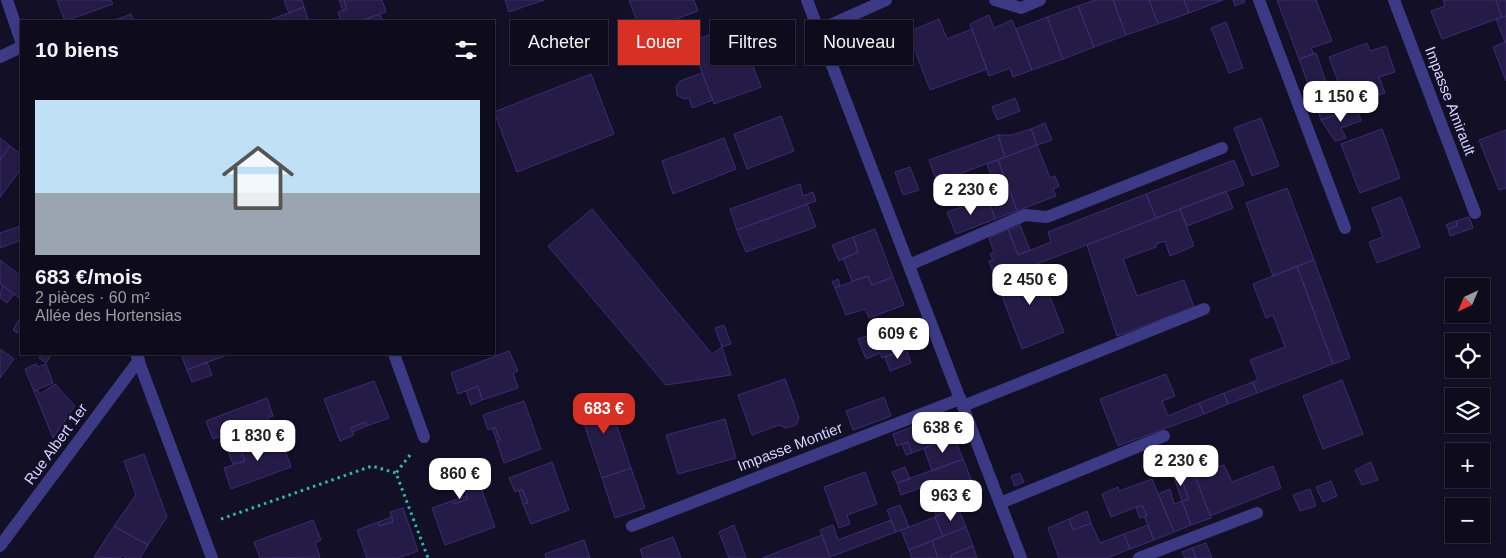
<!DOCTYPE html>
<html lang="fr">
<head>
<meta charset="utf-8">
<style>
  :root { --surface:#0e0b1c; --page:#171425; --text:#f1f3f6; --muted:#9b9ba3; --line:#2e2b3b; --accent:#d93025 }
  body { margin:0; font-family:Arial,sans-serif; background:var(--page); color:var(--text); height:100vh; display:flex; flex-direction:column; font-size:19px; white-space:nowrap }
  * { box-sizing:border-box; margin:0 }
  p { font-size:16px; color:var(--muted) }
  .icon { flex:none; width:28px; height:28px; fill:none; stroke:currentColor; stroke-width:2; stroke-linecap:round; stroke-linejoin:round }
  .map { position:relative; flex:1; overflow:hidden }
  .sheet { position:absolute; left:20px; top:20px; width:475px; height:335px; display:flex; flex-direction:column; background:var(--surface); border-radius:0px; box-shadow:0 1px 4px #0004,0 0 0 1px var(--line) }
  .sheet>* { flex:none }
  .top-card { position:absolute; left:510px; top:20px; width:475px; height:45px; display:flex; gap:10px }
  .needle { width:32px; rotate:224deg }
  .tools { position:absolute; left:1445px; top:278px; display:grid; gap:10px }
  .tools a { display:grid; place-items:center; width:45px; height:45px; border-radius:0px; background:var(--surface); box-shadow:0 1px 4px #0004,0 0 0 1px var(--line); font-size:25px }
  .price { position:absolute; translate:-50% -42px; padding:0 11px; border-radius:10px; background:#fff; color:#222; font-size:16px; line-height:32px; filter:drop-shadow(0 1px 2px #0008) }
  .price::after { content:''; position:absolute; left:50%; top:30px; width:15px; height:11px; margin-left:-8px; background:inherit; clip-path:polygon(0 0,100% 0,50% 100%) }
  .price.active { background:var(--accent); color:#fff }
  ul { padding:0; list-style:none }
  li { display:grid; align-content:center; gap:10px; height:265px; padding:0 15px }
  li+li { border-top:1px solid var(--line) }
  li span { display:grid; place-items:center; height:155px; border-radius:0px; color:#555 }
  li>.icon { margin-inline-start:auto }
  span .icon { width:90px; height:90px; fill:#fffc; stroke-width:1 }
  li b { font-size:21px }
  h2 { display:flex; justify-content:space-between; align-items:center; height:60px; padding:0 15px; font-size:21px }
  .pill { padding:0 18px; border-radius:0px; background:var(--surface); box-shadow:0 1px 4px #0004,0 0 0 1px var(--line); font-size:18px; line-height:45px }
  .pill.active { background:var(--accent); color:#fff }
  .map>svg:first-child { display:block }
</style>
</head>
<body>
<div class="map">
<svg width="1506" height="558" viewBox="0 0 1506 558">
  <rect width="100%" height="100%" fill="#130f26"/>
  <path fill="#241b47" stroke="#3b2d73" d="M 57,0 L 111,0 L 113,4 L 65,21 Z
    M 284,0 L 302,0 L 304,7 L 289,13 Z
    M 339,0 L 344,0 L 347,9 L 343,11 Z
    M 344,0 L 382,0 L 386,12 L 360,21 L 341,21 L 338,12 L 347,9 Z
    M 505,0 L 544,0 L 509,12 Z
    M 629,0 L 694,0 L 698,11 L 641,32 Z
    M 1095,0 L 1113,0 L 1126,35 L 1094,47 L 1078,6 Z
    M 1113,0 L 1149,0 L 1158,24 L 1126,35 Z
    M 1149,0 L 1184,0 L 1189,13 L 1158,24 Z
    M 1184,0 L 1223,0 L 1189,13 Z
    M 1233,0 L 1244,0 L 1245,2 L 1235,6 Z
    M 1277,0 L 1316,0 L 1332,41 L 1311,48 L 1314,54 L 1299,59 Z
    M 1443,0 L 1496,0 L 1502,17 L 1442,39 L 1431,11 L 1445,6 Z
    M 1496,0 L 1506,0 L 1506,16 L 1502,17 Z
    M 1078,6 L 1094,47 L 1063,59 L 1047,17 Z
    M 304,7 L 309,21 L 267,21 Z
    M 131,14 L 134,21 L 113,21 Z
    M 380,14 L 383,21 L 360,21 Z
    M 989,15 L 994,28 L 1012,20 L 1032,70 L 1013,77 L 1010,68 L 989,76 L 970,24 Z
    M 1506,16 L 1506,42 L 1505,42 L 1496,19 Z
    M 1047,17 L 1063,59 L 1032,70 L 1016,29 Z
    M 939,19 L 947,39 L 972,29 L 987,69 L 930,90 L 908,32 Z
    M 1226,22 L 1243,68 L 1229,73 L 1211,28 Z
    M 737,24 L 738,28 L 747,28 L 753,44 L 751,49 L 747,50 L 761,87 L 714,104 L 697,59 L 690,62 L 683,45 Z
    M 1505,42 L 1506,42 L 1506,81 L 1493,47 Z
    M 1367,43 L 1370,51 L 1386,46 L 1395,72 L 1379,77 L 1385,93 L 1347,106 L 1329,57 Z
    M 1316,53 L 1337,114 L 1321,120 L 1299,59 Z
    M 702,73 L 713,100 L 692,108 L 689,98 L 684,99 L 677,95 L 676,87 L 680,81 Z
    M 591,74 L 614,134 L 517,172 L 494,112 Z
    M 1015,98 L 1020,111 L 997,120 L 992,107 Z
    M 1356,107 L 1361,121 L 1341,128 L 1346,138 L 1335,141 L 1321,120 Z
    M 781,116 L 794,151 L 747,169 L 734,134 Z
    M 1261,118 L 1279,166 L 1252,176 L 1234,128 Z
    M 1045,123 L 1052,140 L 1037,145 L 1031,129 Z
    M 1031,129 L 1037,145 L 1005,157 L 998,135 L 1012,135 Z
    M 1382,129 L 1400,178 L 1360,193 L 1341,144 Z
    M 1506,130 L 1506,188 L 1499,190 L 1479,140 Z
    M 998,135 L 1005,157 L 937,182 L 929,160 Z
    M 0,138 L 10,146 L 0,160 Z
    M 724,138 L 736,169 L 673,194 L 662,161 Z
    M 1037,145 L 1050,178 L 1055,176 L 1059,186 L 1053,189 L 1056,196 L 1017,211 L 998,160 Z
    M 10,146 L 21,154 L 21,169 L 0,197 L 0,160 Z
    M 998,160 L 1005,179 L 994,183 L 987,164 Z
    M 1234,160 L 1244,185 L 1156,218 L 1146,194 Z
    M 910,167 L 919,190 L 903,195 L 895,172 Z
    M 800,184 L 803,196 L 813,192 L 816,201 L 737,230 L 730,209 Z
    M 1287,188 L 1314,260 L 1273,276 L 1246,203 Z
    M 1010,191 L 1017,211 L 995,219 L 988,198 Z
    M 1226,191 L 1233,208 L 1187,226 L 1180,209 Z
    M 1146,194 L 1156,218 L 996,280 L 989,261 L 993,260 L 990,254 L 994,252 L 989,238 L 1008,229 L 1018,255 L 1051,242 L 1048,232 Z
    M 1401,197 L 1420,247 L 1377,263 L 1369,242 L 1383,237 L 1372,208 Z
    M 988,198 L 995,219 L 956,234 L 947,212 Z
    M 807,204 L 816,227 L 746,252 L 737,230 Z
    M 592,209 L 712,354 L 722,347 L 731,375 L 666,385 L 548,246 Z
    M 1180,209 L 1194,246 L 1170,256 L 1165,241 L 1156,244 L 1156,247 L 1123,259 L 1137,296 L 1184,280 L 1194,307 L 1117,336 L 1087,245 Z
    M 1469,217 L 1473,228 L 1450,236 L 1448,229 L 1457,226 L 1456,221 Z
    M 1456,221 L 1457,226 L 1448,229 L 1446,225 Z
    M 1020,225 L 1030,250 L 1018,255 L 1008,230 Z
    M 21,226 L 21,240 L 0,248 L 0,233 Z
    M 875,229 L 893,277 L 872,285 L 868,276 L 852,281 L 843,258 L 858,252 L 853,237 Z
    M 853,237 L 858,252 L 839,261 L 832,245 Z
    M 0,260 L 21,276 L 21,299 L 0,284 Z
    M 1314,260 L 1350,358 L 1333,364 L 1297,266 Z
    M 1037,264 L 1064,332 L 1022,349 L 996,280 Z
    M 1297,266 L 1333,364 L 1257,393 L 1253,382 L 1258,380 L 1250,360 L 1285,347 L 1273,315 L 1266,318 L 1253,284 Z
    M 868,276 L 872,285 L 893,277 L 904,305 L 869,318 L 865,309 L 846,315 L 835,288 Z
    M 838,279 L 840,285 L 835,288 L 832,282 Z
    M 2,285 L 14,294 L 7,303 L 0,298 Z
    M 21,316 L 21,328 L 17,333 L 13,330 Z
    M 910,320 L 919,344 L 882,358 L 880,353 L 866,359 L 858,339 Z
    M 724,325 L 731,344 L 722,347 L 715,328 Z
    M 0,349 L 14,359 L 0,378 Z
    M 906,349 L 911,363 L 890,371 L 885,357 Z
    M 509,351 L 518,371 L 513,373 L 518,388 L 482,400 L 478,386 L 458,394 L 451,373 Z
    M 42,354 L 52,354 L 46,363 L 39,358 Z
    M 181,354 L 230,354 L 187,370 Z
    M 207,362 L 212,375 L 192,382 L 187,370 Z
    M 36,364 L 38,367 L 46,364 L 53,383 L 34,391 L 25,369 Z
    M 1166,374 L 1175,396 L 1162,401 L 1168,416 L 1199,403 L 1204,414 L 1118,446 L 1100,399 Z
    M 785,379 L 799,418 L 796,425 L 786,428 L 779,425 L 752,435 L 738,395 Z
    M 1342,380 L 1363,434 L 1323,449 L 1303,396 Z
    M 374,381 L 389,418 L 367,426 L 365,422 L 351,428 L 354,435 L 340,441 L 324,399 Z
    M 1253,382 L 1257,393 L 1228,404 L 1224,393 Z
    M 55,384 L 75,406 L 53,438 L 34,391 L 37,390 L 40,394 Z
    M 478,386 L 482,400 L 471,405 L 466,391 Z
    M 606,393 L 631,468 L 602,478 L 577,402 Z
    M 1224,393 L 1228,404 L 1204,414 L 1199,403 Z
    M 884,397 L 891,416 L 853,430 L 846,411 Z
    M 267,398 L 273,416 L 268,418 L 274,434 L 239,447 L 234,432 L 213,439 L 206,421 Z
    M 524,401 L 541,449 L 504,463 L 497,442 L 500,440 L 495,427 L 488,430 L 483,415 Z
    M 946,414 L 954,437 L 912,453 L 908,442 L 897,446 L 893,434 Z
    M 725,419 L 736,458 L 678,474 L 666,435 Z
    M 365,422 L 367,426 L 352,432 L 351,428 Z
    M 495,427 L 500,440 L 497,442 L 492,428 Z
    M 234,432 L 239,447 L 228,451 L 223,435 Z
    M 274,434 L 279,449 L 284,447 L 291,467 L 231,489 L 224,468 L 245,461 L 239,447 Z
    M 954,437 L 963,459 L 932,471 L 924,448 Z
    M 908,442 L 912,453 L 906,455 L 902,444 Z
    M 239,447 L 245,461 L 233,464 L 228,451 Z
    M 144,454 L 167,517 L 148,545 L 114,526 L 136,495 L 124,461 Z
    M 963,459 L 971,479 L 931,494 L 928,485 L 901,495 L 897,483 Z
    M 552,462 L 569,510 L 531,524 L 523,504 L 528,503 L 522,489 L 515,492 L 509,478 Z
    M 1371,462 L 1378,480 L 1362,485 L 1355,470 Z
    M 1224,465 L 1232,482 L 1273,466 L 1281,488 L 1210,516 L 1195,475 Z
    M 905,467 L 910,479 L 897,483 L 892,472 Z
    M 631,468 L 645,508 L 615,518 L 602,478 Z
    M 1192,468 L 1211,518 L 1191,525 L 1182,501 L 1189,499 L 1179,473 Z
    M 865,472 L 877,504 L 847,515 L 850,524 L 839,528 L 824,487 Z
    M 1020,473 L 1024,482 L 1015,486 L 1011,476 Z
    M 1179,473 L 1189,499 L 1182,501 L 1173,475 Z
    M 971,479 L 979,500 L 936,516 L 928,495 Z
    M 1152,479 L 1174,532 L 1154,540 L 1144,516 L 1147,516 L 1142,505 L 1111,517 L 1102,494 L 1118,487 L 1119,491 Z
    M 1331,481 L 1337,496 L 1323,502 L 1316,487 Z
    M 480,485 L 495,527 L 445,545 L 432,508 L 452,501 L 454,504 L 468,499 L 465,491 Z
    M 522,489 L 528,503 L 523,504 L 519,491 Z
    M 1170,489 L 1174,504 L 1182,501 L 1191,525 L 1174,532 L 1158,494 Z
    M 1310,489 L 1316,506 L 1300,511 L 1293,495 Z
    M 466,496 L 468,499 L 454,504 L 452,501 Z
    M 900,505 L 909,527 L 896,532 L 887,510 Z
    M 1142,505 L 1147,516 L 1140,518 L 1136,508 Z
    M 403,508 L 418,551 L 398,558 L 367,558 L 357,530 L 378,522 L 379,526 L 393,522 L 390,512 Z
    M 958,508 L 966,527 L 943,536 L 935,517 Z
    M 1087,511 L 1091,523 L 1073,530 L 1069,519 Z
    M 392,517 L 393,522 L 379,526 L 378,522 Z
    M 935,517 L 943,536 L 909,550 L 901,530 Z
    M 1069,519 L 1073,530 L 1091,523 L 1100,543 L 1124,534 L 1130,549 L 1107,558 L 1059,558 L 1048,528 Z
    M 313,520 L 321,540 L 315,543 L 320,557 L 260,558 L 254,542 Z
    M 891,520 L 896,532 L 830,557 L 820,530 L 833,525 L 838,540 Z
    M 734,525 L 746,558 L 729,558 L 719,532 Z
    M 1148,525 L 1154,540 L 1130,549 L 1124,534 Z
    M 114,526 L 148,545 L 140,558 L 127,558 L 122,555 L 120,558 L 94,557 Z
    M 966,527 L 973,546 L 951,555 L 951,558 L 938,558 L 932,541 Z
    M 822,535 L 830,557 L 828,558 L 762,558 Z
    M 673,537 L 681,558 L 643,558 L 640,549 Z
    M 584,540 L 590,558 L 546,558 L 545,554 Z
    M 932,541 L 938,558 L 912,558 L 909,550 Z
    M 1206,543 L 1212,558 L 1196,558 L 1192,548 Z
    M 973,546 L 977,558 L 951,558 L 951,555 Z
    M 1192,548 L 1196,558 L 1185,558 L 1182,552 Z"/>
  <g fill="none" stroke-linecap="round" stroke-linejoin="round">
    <path stroke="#2fb8b0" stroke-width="3" stroke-dasharray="2.5 4" stroke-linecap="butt" d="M 410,455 L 396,473 L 428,558
      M 221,519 L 372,466 L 396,473"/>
    <path stroke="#3d3a85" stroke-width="12" d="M 995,0 L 1021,8 L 1040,0
      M 1259,0 L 1345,228
      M 819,30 L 886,0
      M 909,265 L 1025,215 L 1047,217 L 1222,148
      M 963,406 L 1204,309
      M 1000,503 L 1164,436
      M 632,526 L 960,399
      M 1139,558 L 1257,513"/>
    <path stroke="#3d3a85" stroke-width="12" d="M 7,0 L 21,41
      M 807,0 L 1021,558
      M 1394,0 L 1475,213
      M 0,57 L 21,47
      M 136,354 L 212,558
      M 394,354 L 424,437
      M 0,546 L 139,360"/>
  </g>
  <g text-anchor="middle" stroke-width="4.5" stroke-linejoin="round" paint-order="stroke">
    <g font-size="15" fill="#d9d4ff" stroke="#130f26">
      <text transform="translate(1450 101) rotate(69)" y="5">Impasse Amirault</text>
      <text transform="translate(56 444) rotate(-54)" y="5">Rue Albert 1er</text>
      <text transform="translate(790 447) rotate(-21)" y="5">Impasse Montier</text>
    </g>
  </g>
</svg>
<div class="tools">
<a><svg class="needle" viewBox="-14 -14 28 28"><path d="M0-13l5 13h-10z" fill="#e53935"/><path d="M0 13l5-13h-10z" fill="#9b9ba3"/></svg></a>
<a><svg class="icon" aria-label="locate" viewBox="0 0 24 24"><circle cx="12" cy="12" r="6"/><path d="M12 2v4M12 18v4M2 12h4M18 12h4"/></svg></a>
<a><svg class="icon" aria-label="layers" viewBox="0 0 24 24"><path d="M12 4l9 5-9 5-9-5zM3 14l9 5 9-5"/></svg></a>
<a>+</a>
<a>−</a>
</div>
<b class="price" style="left:1341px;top:123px">1 150 €</b>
<b class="price" style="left:971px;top:216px">2 230 €</b>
<b class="price" style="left:1030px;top:306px">2 450 €</b>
<b class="price" style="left:898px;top:360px">609 €</b>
<b class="price active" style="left:604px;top:435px">683 €</b>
<b class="price" style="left:943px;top:454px">638 €</b>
<b class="price" style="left:258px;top:462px">1 830 €</b>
<b class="price" style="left:1181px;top:487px">2 230 €</b>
<b class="price" style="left:460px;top:500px">860 €</b>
<b class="price" style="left:951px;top:522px">963 €</b>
<div class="top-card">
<a class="pill">Acheter</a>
<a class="pill active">Louer</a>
<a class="pill">Filtres</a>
<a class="pill">Nouveau</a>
</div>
<section class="sheet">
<h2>10 biens<svg class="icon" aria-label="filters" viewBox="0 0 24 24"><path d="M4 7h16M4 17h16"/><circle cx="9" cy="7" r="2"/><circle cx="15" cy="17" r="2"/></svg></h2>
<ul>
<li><span style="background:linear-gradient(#bfe0f5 60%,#9aa5b1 0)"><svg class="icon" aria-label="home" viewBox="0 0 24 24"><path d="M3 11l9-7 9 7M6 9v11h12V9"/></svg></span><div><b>683 €/mois</b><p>2 pièces · 60 m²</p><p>Allée des Hortensias</p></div></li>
</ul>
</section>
</div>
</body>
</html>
